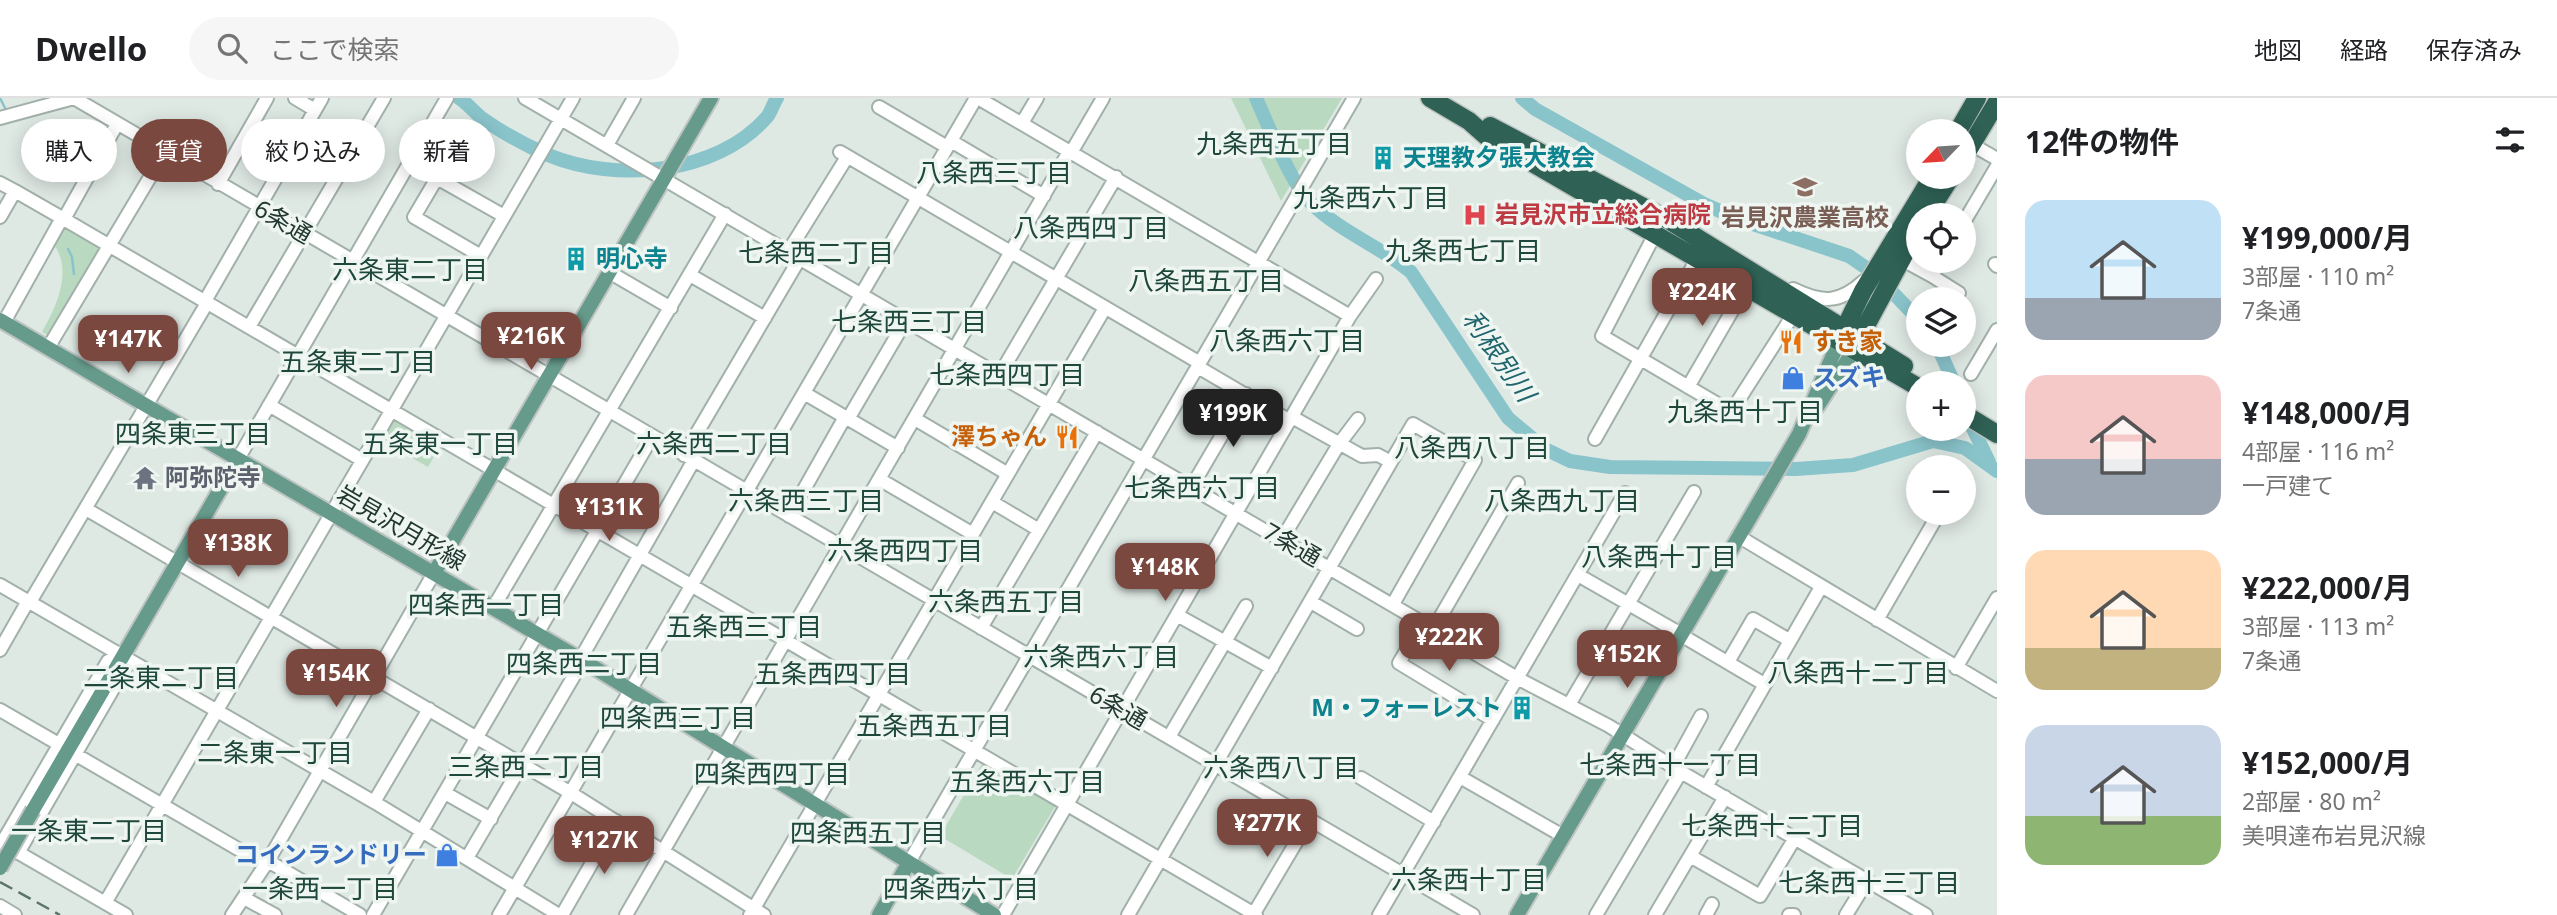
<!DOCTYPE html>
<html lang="ja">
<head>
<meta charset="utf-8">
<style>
  :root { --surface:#fff; --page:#f6f6f6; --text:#202124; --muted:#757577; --line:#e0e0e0; --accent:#7a483e }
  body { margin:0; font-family:"Noto Sans","Noto Sans JP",sans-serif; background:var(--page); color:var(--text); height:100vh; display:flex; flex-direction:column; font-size:26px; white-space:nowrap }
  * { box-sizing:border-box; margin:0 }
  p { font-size:23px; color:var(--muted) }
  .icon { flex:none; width:38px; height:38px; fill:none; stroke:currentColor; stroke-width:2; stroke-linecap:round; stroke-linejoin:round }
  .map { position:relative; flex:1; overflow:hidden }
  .side { display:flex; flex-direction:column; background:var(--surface); width:560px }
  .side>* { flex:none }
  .top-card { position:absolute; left:21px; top:21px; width:665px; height:63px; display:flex; gap:14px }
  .needle { width:46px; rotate:245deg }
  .controls { position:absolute; left:1906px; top:21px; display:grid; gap:14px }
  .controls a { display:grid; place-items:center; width:70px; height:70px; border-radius:50%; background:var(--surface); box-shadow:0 4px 18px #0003; font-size:35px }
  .price { position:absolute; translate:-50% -60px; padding:0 16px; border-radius:14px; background:var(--accent); color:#fff; font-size:23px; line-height:46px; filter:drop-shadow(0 2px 4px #0008) }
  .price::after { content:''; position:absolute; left:50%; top:42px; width:21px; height:16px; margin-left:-10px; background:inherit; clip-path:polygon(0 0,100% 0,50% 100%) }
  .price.on { background:#222; color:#fff }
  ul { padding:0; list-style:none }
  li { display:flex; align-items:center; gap:21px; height:175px; padding:0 28px }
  li span { display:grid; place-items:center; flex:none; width:196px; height:140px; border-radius:21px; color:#555 }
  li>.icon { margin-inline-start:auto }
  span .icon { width:84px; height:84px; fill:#fffc; stroke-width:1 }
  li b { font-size:30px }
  h2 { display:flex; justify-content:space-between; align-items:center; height:84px; padding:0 28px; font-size:30px }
  .chip { padding:0 24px; border-radius:32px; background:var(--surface); box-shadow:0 4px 18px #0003; font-size:24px; line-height:63px }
  .chip.on { background:var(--accent); color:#fff }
  header { display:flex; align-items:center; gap:42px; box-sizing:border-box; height:98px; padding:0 35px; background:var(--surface); border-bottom:2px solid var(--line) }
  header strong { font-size:33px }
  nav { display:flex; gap:38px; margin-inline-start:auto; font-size:24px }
  .search { width:490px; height:63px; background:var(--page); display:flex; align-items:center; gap:18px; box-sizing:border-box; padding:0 24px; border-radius:38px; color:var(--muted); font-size:26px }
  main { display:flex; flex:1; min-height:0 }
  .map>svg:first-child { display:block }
</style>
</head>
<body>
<header>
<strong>Dwello</strong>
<div class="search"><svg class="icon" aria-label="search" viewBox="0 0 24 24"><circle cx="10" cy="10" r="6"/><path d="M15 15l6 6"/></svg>ここで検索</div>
<nav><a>地図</a><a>経路</a><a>保存済み</a></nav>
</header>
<main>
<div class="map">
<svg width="1997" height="817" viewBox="0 0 1997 817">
  <rect width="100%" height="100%" fill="#dfe9e4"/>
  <path fill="#b9d9c0" d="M 1231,0 L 1342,0 L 1281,103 Z
    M 63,125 L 104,150 L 50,238 L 42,234 C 57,208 74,171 52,144 Z
    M 394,321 L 440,348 L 428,369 L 381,342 Z
    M 983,664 L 1056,707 L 1012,781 L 940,738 Z"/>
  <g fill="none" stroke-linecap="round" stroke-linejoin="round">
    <path stroke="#8ac4cb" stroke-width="2.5" d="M 0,0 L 5,10
      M 68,151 L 72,159 L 74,176"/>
    <path stroke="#8ac4cb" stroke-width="14" d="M 459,0 C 468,6 475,15 483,21 C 503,35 527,48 548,57 C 616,85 716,77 767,19 C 771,14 773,6 777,0
      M 1256,0 C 1267,25 1292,87 1310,104 C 1340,134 1380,148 1411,174 L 1508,320 L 1545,351 L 1570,363 L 1610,369 L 1796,371 L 1853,367 L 1933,343 L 1965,350 L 1997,373
      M 1522,0 L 1535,11 L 1706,107 L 1741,122 L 1849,158 L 1875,176 L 1918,221
      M 1937,247 L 1954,285
      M 1966,316 L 1989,364"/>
    <g stroke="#a2b0aa" stroke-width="16">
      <path id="minor" d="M 74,0 L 1473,817
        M 295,0 L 315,12
        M 525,0 L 1517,580 L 1609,628 L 1681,674 L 1926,817
        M 978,0 L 1350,218 L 1003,817
        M 879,9 L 947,49
        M 0,20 L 74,0
        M 1022,25 L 1037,0
        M 1964,42 L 1997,61
        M 951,43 L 1044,98
        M 607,47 L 634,0
        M 1072,53 L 1103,0
        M 840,54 L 1200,265
        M 0,85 L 15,93
        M 218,86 L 267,0
        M 0,119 L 15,93 L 62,120 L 1256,817
        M 64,121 L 117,26
        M 1964,124 L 1997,68
        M 1655,136 L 1602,238 L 1731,314 L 1793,217
        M 788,154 L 847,59
        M 481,158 L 414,119 L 437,80 L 504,118
        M 1901,161 L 1932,178 L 1940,163
        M 1995,166 L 1997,168
        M 609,174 L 671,210
        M 690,177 L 765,220
        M 1932,178 L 1959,195
        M 1793,191 C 1822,205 1839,206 1864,183
        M 205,203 L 322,0
        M 1350,218 L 1376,181
        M 4,224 L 62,120
        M 249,229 L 384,0
        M 48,250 L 165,54
        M 1198,269 L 1290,323
        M 1000,276 L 1116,79
        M 1971,276 L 1997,232
        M 1688,289 L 1746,189
        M 804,295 L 898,350
        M 269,307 L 362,362
        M 1292,319 L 1362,358 L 1378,357 L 1391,364
        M 848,321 L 906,222
        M 915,321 L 1008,376
        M 1595,341 L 1697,161
        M 684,357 L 800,160
        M 238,361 L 447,0
        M 879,381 L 973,436
        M 1192,388 L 1246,296
        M 992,404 L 1039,432
        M 86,411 L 571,695 L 764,817
        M 789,418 L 845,319
        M 1738,438 L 1997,593
        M 1282,441 L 1339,346 L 1358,321
        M 1578,477 L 1681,536
        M 0,487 L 374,704 L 559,817
        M 30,504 L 207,205
        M 1311,504 L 1357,531
        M 493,510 L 725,116
        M 1177,517 L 1272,570
        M 1877,522 L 1939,415
        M 1423,524 L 1399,565 L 1493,622
        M 981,530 L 1097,334
        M 1434,530 L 1518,385
        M 1681,537 L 1764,586
        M 0,552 L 28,503
        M 1728,564 L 1753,521 L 1789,542
        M 1956,570 L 1997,500
        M 1570,605 L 1694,394
        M 0,612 L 62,648
        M 1169,639 L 1246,508
        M 73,655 L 257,762 L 268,763 L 360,817
        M 1673,669 L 1701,618
        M 1460,679 L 1563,738
        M 1361,680 L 1434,724
        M 1706,689 L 1821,489
        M 445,695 L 491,721
        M 374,704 L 429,611
        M 2,745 L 108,563 L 123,557
        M 12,751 L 126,817
        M 18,755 L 124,572 L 123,557
        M 1690,758 L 1760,798 L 1795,740
        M 467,760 L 578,571 L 585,553 L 694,362
        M 908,766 L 1354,0
        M 244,800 L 275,817
        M 105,805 L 573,0
        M 0,808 L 15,817
        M 232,817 L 268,763 L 434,475
        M 373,817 L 652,339
        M 499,817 L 976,0
        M 562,817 L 616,723
        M 626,817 L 1070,52
        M 750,817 L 1105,210
        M 1128,817 L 1413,326 L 1475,362 L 1393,506
        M 1253,817 L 1310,721
        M 1379,817 L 1625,395
        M 1596,817 L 1681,674
        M 1655,817 L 1725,699
        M 1706,817 L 1712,806
        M 1789,817 L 1794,817
        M 1846,817 L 1867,783"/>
    </g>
    <g stroke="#bcc3c1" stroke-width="18">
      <path id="major" d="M 0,222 L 582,562 L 994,817
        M 1817,309 L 1854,252
        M 434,475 L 711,0
        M 33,712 L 238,361
        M 879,817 L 908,766
        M 1517,817 L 1799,336 L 1839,243"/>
    </g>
    <g stroke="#bcc3c1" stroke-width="21">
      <path id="highway" d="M 1430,0 L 1469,23 L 1486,38 L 1918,289
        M 1490,28 L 1670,123 L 1904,268
        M 1958,33 L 1977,0
        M 1964,59 L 1997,4
        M 1927,117 L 1951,79
        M 1840,240 L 1863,193 L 1932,79
        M 1855,248 L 1918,131
        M 1964,316 L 1997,336"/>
    </g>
    <use href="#minor" stroke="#fff" stroke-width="12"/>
    <use href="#major" stroke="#669b8b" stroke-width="14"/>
    <use href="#highway" stroke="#2f6154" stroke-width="18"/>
    <path stroke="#5b736c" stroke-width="2.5" stroke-dasharray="14 7" stroke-linecap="butt" d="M 0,784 L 60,817"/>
    <g stroke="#bcc3c1" stroke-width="18" stroke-linecap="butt">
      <path id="major-bridge" d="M 0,770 L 33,712"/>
    </g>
    <use href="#major-bridge" stroke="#669b8b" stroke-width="14"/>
  </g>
  <defs>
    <g id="building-bare" transform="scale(1.89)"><path d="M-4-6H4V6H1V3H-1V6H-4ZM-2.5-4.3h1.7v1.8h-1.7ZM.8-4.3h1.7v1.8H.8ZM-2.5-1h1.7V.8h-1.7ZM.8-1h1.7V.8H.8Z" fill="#0f9aa8" stroke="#eff6f2" stroke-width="2.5" paint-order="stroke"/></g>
    <g id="school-bare" transform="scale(1.89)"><path d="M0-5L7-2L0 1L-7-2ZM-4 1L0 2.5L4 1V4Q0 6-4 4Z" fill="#8d6e63" stroke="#eff6f2" stroke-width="2.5" paint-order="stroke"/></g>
    <g id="hospital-bare" transform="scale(1.89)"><path d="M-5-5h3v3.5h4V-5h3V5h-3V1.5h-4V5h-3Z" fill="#e0444e" stroke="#eff6f2" stroke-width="2.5" paint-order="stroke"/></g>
    <g id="restaurant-bare" transform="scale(1.89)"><path d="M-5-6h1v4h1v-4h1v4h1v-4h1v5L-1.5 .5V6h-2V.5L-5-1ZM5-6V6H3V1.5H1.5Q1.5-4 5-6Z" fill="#e8710a" stroke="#eff6f2" stroke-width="2.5" paint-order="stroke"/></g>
    <g id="shop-bare" transform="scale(1.89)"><path d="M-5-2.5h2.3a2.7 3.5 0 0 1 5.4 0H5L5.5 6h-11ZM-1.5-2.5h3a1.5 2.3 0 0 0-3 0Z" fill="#3f7fe0" stroke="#eff6f2" stroke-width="2.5" paint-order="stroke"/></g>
    <g id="temple-bare" transform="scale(1.89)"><path d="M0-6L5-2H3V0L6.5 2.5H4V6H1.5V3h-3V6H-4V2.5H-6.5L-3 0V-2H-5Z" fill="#6b7280" stroke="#eff6f2" stroke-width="2.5" paint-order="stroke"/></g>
  </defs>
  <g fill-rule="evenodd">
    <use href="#building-bare" x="1383" y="60"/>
    <use href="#school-bare" x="1805" y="89"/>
    <use href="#hospital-bare" x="1475" y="117"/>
    <use href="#building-bare" x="576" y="161"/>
    <use href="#restaurant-bare" x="1791" y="244"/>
    <use href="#shop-bare" x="1793" y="280"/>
    <use href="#restaurant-bare" x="1067" y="339"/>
    <use href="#temple-bare" x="145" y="380"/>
    <use href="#building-bare" x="1522" y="610"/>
    <use href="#shop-bare" x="447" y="757"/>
  </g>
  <g text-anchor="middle" stroke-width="7" stroke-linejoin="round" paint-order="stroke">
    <g font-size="24" font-weight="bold" fill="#0d838f" stroke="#eff6f2" text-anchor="start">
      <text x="1403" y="68">天理教夕張大教会</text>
      <text x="596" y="169">明心寺</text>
      <text x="1502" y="618" text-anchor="end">M・フォーレスト</text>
    </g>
    <g font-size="24" font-weight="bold" fill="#be3a42" stroke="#eff6f2" text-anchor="start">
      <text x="1495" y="125">岩見沢市立総合病院</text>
    </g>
    <g font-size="24" font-weight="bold" fill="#785e54" stroke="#eff6f2">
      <text x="1805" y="128">岩見沢農業高校</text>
    </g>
    <g font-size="24" fill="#213730" stroke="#eff6f2">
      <text transform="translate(283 124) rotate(30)" y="8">6条通</text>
      <text transform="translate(401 430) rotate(30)" y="8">岩見沢月形線</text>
      <text transform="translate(1292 447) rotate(30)" y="8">7条通</text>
      <text transform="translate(1118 610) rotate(30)" y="8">6条通</text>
    </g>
    <g font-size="24" font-weight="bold" fill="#c56008" stroke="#eff6f2" text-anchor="start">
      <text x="1811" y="252">すき家</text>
      <text x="1047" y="347" text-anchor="end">澤ちゃん</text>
    </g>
    <g font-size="24" font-weight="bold" fill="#366cbe" stroke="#eff6f2" text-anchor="start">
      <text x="1813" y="288">スズキ</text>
      <text x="427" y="765" text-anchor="end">コインランドリー</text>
    </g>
    <g font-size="24" font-weight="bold" fill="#5b616d" stroke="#eff6f2" text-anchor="start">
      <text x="165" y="388">阿弥陀寺</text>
    </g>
    <g font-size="26" fill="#1f483c" stroke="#eff6f2">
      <text x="1274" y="55">九条西五丁目</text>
      <text x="994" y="84">八条西三丁目</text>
      <text x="1371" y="109">九条西六丁目</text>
      <text x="1091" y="139">八条西四丁目</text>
      <text x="1463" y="162">九条西七丁目</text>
      <text x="816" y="164">七条西二丁目</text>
      <text x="410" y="181">六条東二丁目</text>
      <text x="1206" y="192">八条西五丁目</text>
      <text x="909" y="233">七条西三丁目</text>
      <text x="1287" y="252">八条西六丁目</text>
      <text x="358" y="273">五条東二丁目</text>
      <text x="1007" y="286">七条西四丁目</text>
      <text x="1745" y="323">九条西十丁目</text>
      <text x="193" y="345">四条東三丁目</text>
      <text x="440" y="355">五条東一丁目</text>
      <text x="714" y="355">六条西二丁目</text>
      <text x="1472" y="359">八条西八丁目</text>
      <text x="1202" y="399">七条西六丁目</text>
      <text x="806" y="412">六条西三丁目</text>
      <text x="1562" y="412">八条西九丁目</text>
      <text x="905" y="462">六条西四丁目</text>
      <text x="1659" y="468">八条西十丁目</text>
      <text x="1006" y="513">六条西五丁目</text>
      <text x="486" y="516">四条西一丁目</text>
      <text x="744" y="538">五条西三丁目</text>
      <text x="1101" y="568">六条西六丁目</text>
      <text x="584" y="575">四条西二丁目</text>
      <text x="1858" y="584">八条西十二丁目</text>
      <text x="833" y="585">五条西四丁目</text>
      <text x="161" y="589">二条東二丁目</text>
      <text x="678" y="629">四条西三丁目</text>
      <text x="934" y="637">五条西五丁目</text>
      <text x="275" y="664">二条東一丁目</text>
      <text x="1670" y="676">七条西十一丁目</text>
      <text x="526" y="678">三条西二丁目</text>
      <text x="1281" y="679">六条西八丁目</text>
      <text x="772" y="685">四条西四丁目</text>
      <text x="1027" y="693">五条西六丁目</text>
      <text x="1772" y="737">七条西十二丁目</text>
      <text x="89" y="742">一条東二丁目</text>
      <text x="868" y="744">四条西五丁目</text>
      <text x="1469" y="791">六条西十丁目</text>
      <text x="1869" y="794">七条西十三丁目</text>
      <text x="320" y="800">一条西一丁目</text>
      <text x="961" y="800">四条西六丁目</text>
    </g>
    <g font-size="26" font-style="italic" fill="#20666e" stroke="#eff6f2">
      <text transform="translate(1499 258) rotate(55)" y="9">利根別川</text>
    </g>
  </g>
</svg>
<div class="controls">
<a><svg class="needle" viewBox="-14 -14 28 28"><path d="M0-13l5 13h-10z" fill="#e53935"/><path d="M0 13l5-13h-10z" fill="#757577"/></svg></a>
<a><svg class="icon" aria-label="locate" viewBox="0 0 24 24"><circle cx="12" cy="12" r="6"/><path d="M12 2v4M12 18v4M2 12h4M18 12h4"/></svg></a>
<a><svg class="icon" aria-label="layers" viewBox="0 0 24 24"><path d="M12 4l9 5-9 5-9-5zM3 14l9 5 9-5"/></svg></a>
<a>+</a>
<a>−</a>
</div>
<b class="price" style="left:1702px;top:230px">¥224K</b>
<b class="price" style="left:531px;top:274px">¥216K</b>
<b class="price" style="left:128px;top:277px">¥147K</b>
<b class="price on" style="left:1233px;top:351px">¥199K</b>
<b class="price" style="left:609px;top:445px">¥131K</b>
<b class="price" style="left:238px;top:481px">¥138K</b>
<b class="price" style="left:1165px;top:505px">¥148K</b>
<b class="price" style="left:1449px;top:575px">¥222K</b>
<b class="price" style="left:1627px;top:592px">¥152K</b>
<b class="price" style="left:336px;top:611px">¥154K</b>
<b class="price" style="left:1267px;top:761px">¥277K</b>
<b class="price" style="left:604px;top:778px">¥127K</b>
<div class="top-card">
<a class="chip">購入</a>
<a class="chip on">賃貸</a>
<a class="chip">絞り込み</a>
<a class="chip">新着</a>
</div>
</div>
<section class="side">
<h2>12件の物件<svg class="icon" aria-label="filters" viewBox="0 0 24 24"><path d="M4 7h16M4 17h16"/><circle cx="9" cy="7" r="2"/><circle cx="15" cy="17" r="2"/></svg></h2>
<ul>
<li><span style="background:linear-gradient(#bfe0f5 70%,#9aa5b1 0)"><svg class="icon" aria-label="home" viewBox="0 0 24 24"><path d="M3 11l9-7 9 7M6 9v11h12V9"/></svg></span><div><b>¥199,000/月</b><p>3部屋 · 110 m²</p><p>7条通</p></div></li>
<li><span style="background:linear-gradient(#f6c9c9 60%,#9aa5b1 0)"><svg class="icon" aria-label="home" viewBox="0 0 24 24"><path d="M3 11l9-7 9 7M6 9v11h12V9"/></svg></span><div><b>¥148,000/月</b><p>4部屋 · 116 m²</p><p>一戸建て</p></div></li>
<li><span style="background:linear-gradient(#ffd9b3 70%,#c2b280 0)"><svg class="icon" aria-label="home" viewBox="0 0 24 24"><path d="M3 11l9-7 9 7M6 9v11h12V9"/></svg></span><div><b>¥222,000/月</b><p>3部屋 · 113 m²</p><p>7条通</p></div></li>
<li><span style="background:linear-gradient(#c9d6e8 65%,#8fb573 0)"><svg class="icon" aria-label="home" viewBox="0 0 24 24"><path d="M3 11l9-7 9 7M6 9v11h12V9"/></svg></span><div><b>¥152,000/月</b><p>2部屋 · 80 m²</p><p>美唄達布岩見沢線</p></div></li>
</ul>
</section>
</main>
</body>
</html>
